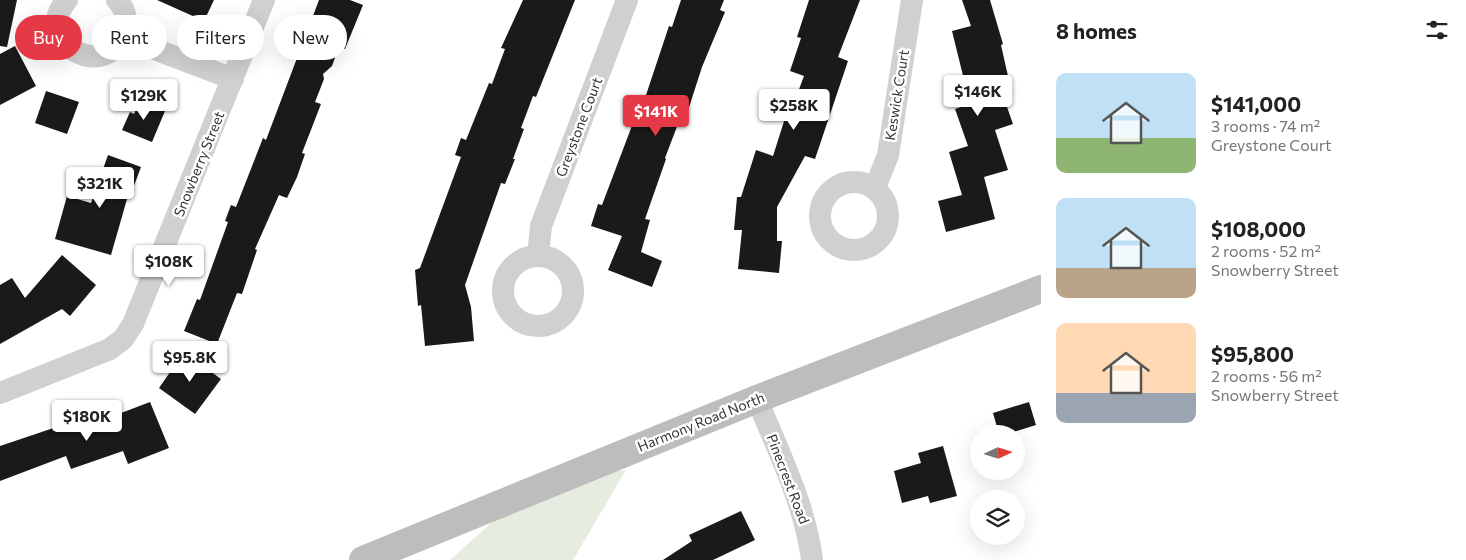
<!DOCTYPE html>
<html lang="en">
<head>
<meta charset="utf-8">
<style>
  :root { --surface:#fff; --page:#f2f2f2; --text:#222; --muted:#767676; --accent:#e63946 }
  body { margin:0; font-family:Commissioner,sans-serif; background:var(--page); color:var(--text); height:100vh; display:flex; flex-direction:column; font-size:19px; white-space:nowrap }
  * { box-sizing:border-box; margin:0 }
  p { font-size:16px; color:var(--muted) }
  .icon { flex:none; width:28px; height:28px; fill:none; stroke:currentColor; stroke-width:2; stroke-linecap:round; stroke-linejoin:round }
  .map { position:relative; flex:1; overflow:hidden }
  .panel { display:flex; flex-direction:column; background:var(--surface); width:425px }
  .panel>* { flex:none }
  .banner { position:absolute; left:15px; top:15px; width:475px; height:45px; display:flex; gap:10px }
  .needle { width:32px; rotate:86deg }
  .tools { position:absolute; left:970px; top:425px; display:grid; gap:10px }
  .tools a { display:grid; place-items:center; width:55px; height:55px; border-radius:50%; background:var(--surface); box-shadow:0 5px 20px #0002; font-size:25px }
  .price { position:absolute; translate:-50% -42px; padding:0 11px; border-radius:5px; background:#fff; color:#222; font-size:16px; line-height:32px; filter:drop-shadow(0 1px 2px #0008) }
  .price::after { content:''; position:absolute; left:50%; top:30px; width:15px; height:11px; margin-left:-8px; background:inherit; clip-path:polygon(0 0,100% 0,50% 100%) }
  .price.selected { background:var(--accent); color:#fff }
  ul { padding:0; list-style:none }
  li { display:flex; align-items:center; gap:15px; height:125px; padding:0 15px }
  li span { display:grid; place-items:center; flex:none; width:140px; height:100px; border-radius:10px; color:#555 }
  li>.icon { margin-inline-start:auto }
  span .icon { width:60px; height:60px; fill:#fffc; stroke-width:1 }
  li b { font-size:21px }
  h2 { display:flex; justify-content:space-between; align-items:center; height:60px; padding:0 15px; font-size:21px }
  .pill { padding:0 18px; border-radius:22px; background:var(--surface); box-shadow:0 5px 20px #0002; font-size:18px; line-height:45px }
  .pill.selected { background:var(--accent); color:#fff }
  main { display:flex; flex:1; min-height:0 }
  .map>svg:first-child { display:block }
</style>
</head>
<body>
<main>
<div class="map">
<svg width="1041" height="560" viewBox="0 0 1041 560">
  <rect width="100%" height="100%" fill="#fff"/>
  <path fill="#e6ecdf" d="M 626,470 L 573,560 L 450,560 L 541,478 Z"/>
  <path fill="#1a1a1a" d="M 0,0 L 17,0 L 7,47 L 0,46 Z
    M 157,0 L 214,0 L 204,21 Z
    M 319,0 L 350,0 L 363,5 L 345,49 L 339,47 L 332,66 L 323,74 L 324,79 L 315,102 L 321,104 L 302,153 L 305,154 L 297,177 L 287,198 L 279,195 L 255,249 L 257,250 L 242,294 L 237,293 L 217,344 L 184,331 L 197,299 L 200,300 L 228,222 L 225,221 L 231,205 L 236,207 L 263,138 L 266,140 Z
    M 523,0 L 575,0 L 536,97 L 533,96 L 521,128 L 524,129 L 513,159 L 515,159 L 505,184 L 501,183 L 465,285 L 471,307 L 474,341 L 425,346 L 421,305 L 418,306 L 415,270 L 420,268 L 461,157 L 455,155 L 461,138 L 466,140 L 489,83 L 492,84 L 505,49 L 501,48 Z
    M 681,0 L 724,0 L 720,10 L 725,12 L 702,67 L 683,126 L 678,124 L 665,158 L 666,159 L 645,219 L 650,220 L 641,252 L 662,261 L 652,287 L 608,270 L 622,236 L 591,226 L 598,204 L 602,205 L 636,115 L 639,116 L 669,26 L 672,27 Z
    M 809,0 L 860,0 L 838,57 L 848,61 L 815,159 L 805,156 L 777,207 L 777,241 L 782,241 L 779,273 L 738,269 L 742,230 L 734,230 L 737,197 L 741,197 L 756,150 L 773,156 L 786,115 L 789,116 L 804,76 L 790,71 L 801,38 L 797,37 Z
    M 962,0 L 990,0 L 1003,44 L 1001,45 L 1010,85 L 1000,87 L 1013,124 L 995,130 L 1008,170 L 984,177 L 995,219 L 946,232 L 938,201 L 962,195 L 949,152 L 968,146 L 955,109 L 970,104 L 952,31 L 971,26 Z
    M 15,46 L 36,86 L 0,105 L 0,54 Z
    M 46,91 L 79,102 L 67,134 L 35,123 Z
    M 140,100 L 165,111 L 152,142 L 122,130 L 130,112 L 134,114 Z
    M 108,155 L 141,167 L 129,199 L 127,199 L 111,255 L 55,239 L 67,196 L 91,203 Z
    M 62,255 L 96,285 L 70,316 L 62,309 L 0,344 L 0,285 L 12,278 L 25,298 Z
    M 184,352 L 221,379 L 195,414 L 159,388 Z
    M 150,402 L 169,448 L 128,464 L 123,451 L 71,469 L 66,456 L 0,481 L 0,446 L 98,413 L 100,421 Z
    M 1029,402 L 1036,425 L 1007,434 L 999,434 L 993,413 Z
    M 943,446 L 957,496 L 930,503 L 928,496 L 902,503 L 894,471 L 921,463 L 918,453 Z
    M 741,511 L 755,540 L 713,560 L 663,560 L 692,541 L 689,535 Z"/>
  <g fill="none" stroke-linecap="round" stroke-linejoin="round">
    <path stroke="#d0d0d0" stroke-width="22" d="M 67,0 C 29,42 111,87 125,28 C 128,19 124,7 117,0
      M 123,37 L 233,79
      M820 216a34 34 0 1 1 68 0a34 34 0 1 1-68 0Z
      M 875,188 L 888,155 L 912,0
      M 538,256 L 541,226 L 627,0
      M503 291a35 35 0 1 1 70 0a35 35 0 1 1-70 0Z
      M 0,393 L 110,349 L 123,339 L 133,324 L 264,0
      M 757,399 C 778,451 805,504 812,560"/>
    <path stroke="#bdbdbd" stroke-width="28" d="M 363,560 L 757,399 L 1041,289"/>
  </g>
  <g text-anchor="middle" stroke-width="5" stroke-linejoin="round" paint-order="stroke">
    <g font-size="14" fill="#333" stroke="#fff">
      <text transform="translate(897 95) rotate(-81)" y="5">Keswick Court</text>
      <text transform="translate(579 127) rotate(-69)" y="5">Greystone Court</text>
      <text transform="translate(199 164) rotate(-68)" y="5">Snowberry Street</text>
      <text transform="translate(701 422) rotate(-22)" y="5">Harmony Road North</text>
      <text transform="translate(788 479) rotate(69)" y="5">Pinecrest Road</text>
    </g>
  </g>
</svg>
<div class="tools">
<a><svg class="needle" viewBox="-14 -14 28 28"><path d="M0-13l5 13h-10z" fill="#e53935"/><path d="M0 13l5-13h-10z" fill="#767676"/></svg></a>
<a><svg class="icon" aria-label="layers" viewBox="0 0 24 24"><path d="M12 4l9 5-9 5-9-5zM3 14l9 5 9-5"/></svg></a>
</div>
<b class="price" style="left:978px;top:117px">$146K</b>
<b class="price" style="left:144px;top:121px">$129K</b>
<b class="price" style="left:794px;top:131px">$258K</b>
<b class="price selected" style="left:656px;top:137px">$141K</b>
<b class="price" style="left:100px;top:209px">$321K</b>
<b class="price" style="left:169px;top:287px">$108K</b>
<b class="price" style="left:190px;top:383px">$95.8K</b>
<b class="price" style="left:87px;top:442px">$180K</b>
<div class="banner">
<a class="pill selected">Buy</a>
<a class="pill">Rent</a>
<a class="pill">Filters</a>
<a class="pill">New</a>
</div>
</div>
<section class="panel">
<h2>8 homes<svg class="icon" aria-label="filters" viewBox="0 0 24 24"><path d="M4 7h16M4 17h16"/><circle cx="9" cy="7" r="2"/><circle cx="15" cy="17" r="2"/></svg></h2>
<ul>
<li><span style="background:linear-gradient(#bfe0f5 65%,#8fb573 0)"><svg class="icon" aria-label="home" viewBox="0 0 24 24"><path d="M3 11l9-7 9 7M6 9v11h12V9"/></svg></span><div><b>$141,000</b><p>3 rooms · 74 m²</p><p>Greystone Court</p></div></li>
<li><span style="background:linear-gradient(#bfe0f5 70%,#b9a48a 0)"><svg class="icon" aria-label="home" viewBox="0 0 24 24"><path d="M3 11l9-7 9 7M6 9v11h12V9"/></svg></span><div><b>$108,000</b><p>2 rooms · 52 m²</p><p>Snowberry Street</p></div></li>
<li><span style="background:linear-gradient(#ffd9b3 70%,#9aa5b1 0)"><svg class="icon" aria-label="home" viewBox="0 0 24 24"><path d="M3 11l9-7 9 7M6 9v11h12V9"/></svg></span><div><b>$95,800</b><p>2 rooms · 56 m²</p><p>Snowberry Street</p></div></li>
</ul>
</section>
</main>
</body>
</html>
